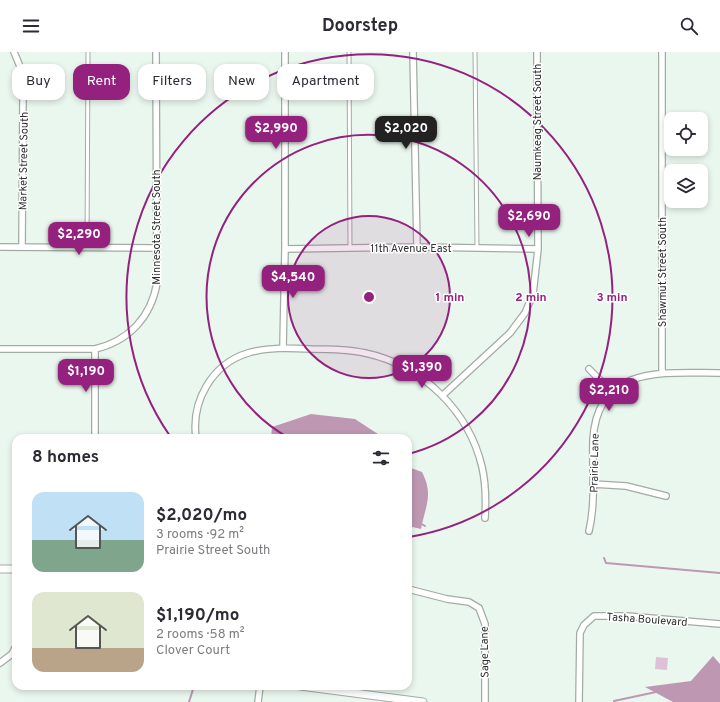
<!DOCTYPE html>
<html lang="en">
<head>
<meta charset="utf-8">
<style>
  :root { --surface:#fff; --page:#f2f2f3; --text:#2b2b33; --muted:#7c7c81; --accent:#95217e }
  body { margin:0; font-family:Overpass,sans-serif; background:var(--page); color:var(--text); height:100vh; display:flex; flex-direction:column; font-size:15px; white-space:nowrap }
  * { box-sizing:border-box; margin:0 }
  p { font-size:13px; color:var(--muted) }
  .icon { flex:none; width:22px; height:22px; fill:none; stroke:currentColor; stroke-width:2; stroke-linecap:round; stroke-linejoin:round }
  .map { position:relative; flex:1; overflow:hidden }
  .drawer { position:absolute; left:12px; top:382px; width:400px; height:256px; display:flex; flex-direction:column; background:var(--surface); border-radius:12px; box-shadow:0 2px 6px #0003 }
  .drawer>* { flex:none }
  .banner { position:absolute; left:12px; top:12px; width:400px; height:36px; display:flex; gap:8px }
  .controls { position:absolute; left:664px; top:60px; display:grid; gap:8px }
  .controls a { display:grid; place-items:center; width:44px; height:44px; border-radius:8px; background:var(--surface); box-shadow:0 2px 6px #0003; font-size:20px }
  .price { position:absolute; translate:-50% -34px; padding:0 9px; border-radius:8px; background:var(--accent); color:#fff; font-size:13px; line-height:26px; filter:drop-shadow(0 1px 2px #0008) }
  .price::after { content:''; position:absolute; left:50%; top:24px; width:12px; height:9px; margin-left:-6px; background:inherit; clip-path:polygon(0 0,100% 0,50% 100%) }
  .price.active { background:#222; color:#fff }
  ul { padding:0; list-style:none }
  li { display:flex; align-items:center; gap:12px; height:100px; padding:0 20px }
  li span { display:grid; place-items:center; flex:none; width:112px; height:80px; border-radius:12px; color:#555 }
  li>.icon { margin-inline-start:auto }
  span .icon { width:48px; height:48px; fill:#fffc; stroke-width:1 }
  li b { font-size:17px }
  h2 { display:flex; justify-content:space-between; align-items:center; height:48px; padding:0 20px; font-size:17px }
  .tag { padding:0 14px; border-radius:12px; background:var(--surface); box-shadow:0 2px 6px #0003; font-size:14px; line-height:36px }
  .tag.active { background:var(--accent); color:#fff }
  header { display:flex; justify-content:space-between; align-items:center; height:52px; padding:0 20px; background:var(--surface); font-size:18px; font-weight:700 }
  .map>svg:first-child { display:block }
</style>
</head>
<body>
<header><svg class="icon" aria-label="menu" viewBox="0 0 24 24"><path d="M4 6h16M4 12h16M4 18h16"/></svg>Doorstep<svg class="icon" aria-label="search" viewBox="0 0 24 24"><circle cx="10" cy="10" r="6"/><path d="M15 15l6 6"/></svg></header>
<div class="map">
<svg width="720" height="650" viewBox="0 0 720 650">
  <rect width="100%" height="100%" fill="#eaf7ee"/>
  <path fill="#dec1d5" d="M 656,605 L 668,606 L 667,618 L 655,617 Z"/>
  <path fill="#be98b2" d="M 311,362 L 355,367 L 384,386 L 271,386 L 272,375 Z
    M 408,413 L 411,416 L 422,420 C 434,443 425,455 421,477 L 408,474 Z
    M 713,604 L 720,612 L 720,650 L 673,650 L 645,635 L 691,629 Z"/>
  <g fill="none" stroke-linecap="round" stroke-linejoin="round">
    <path stroke="#be98b2" stroke-width="2" d="M 420,471 L 425,474
      M 604,506 L 606,511 L 720,521
      M 614,649 L 656,640
      M 189,650 L 194,634"/>
    <g stroke="#a1ada4" stroke-width="5">
      <path id="service" d="M 349,0 L 350,196
        M 475,0 L 477,196
        M 87,196 L 88,0"/>
    </g>
    <g stroke="#a1ada4" stroke-width="8">
      <path id="minor" d="M 14,0 L 21,17 L 23,40 L 22,195
        M 413,0 L 417,195
        M 0,195 L 157,196
        M 285,197 L 417,195 L 538,197
        M 283,296 L 285,197 L 285,0
        M 0,297 L 95,297 C 129,289 151,265 157,231 L 156,0
        M 589,317 L 612,340
        M 662,321 L 662,0
        M 443,343 L 510,281 L 525,261 L 533,242 L 538,197 L 537,0
        M 95,386 L 95,297
        M 196,386 C 191,349 212,312 248,301 C 268,295 290,296 311,297 C 329,297 347,297 365,301 C 422,313 469,359 482,415 C 486,432 486,449 485,466
        M 593,432 L 626,434 L 666,444
        M 589,479 C 596,449 592,418 593,388 C 597,312 665,321 720,321
        M 408,537 L 447,547 L 469,550 L 479,556 L 485,572 L 485,650
        M 0,611 L 12,602 L 16,594
        M 258,650 L 260,634
        M 579,650 L 580,581 L 584,573 L 594,564 L 627,564 L 720,572"/>
    </g>
    <g stroke="#a1ada4" stroke-width="9">
      <path id="tertiary" d="M 0,517 L 16,517
        M 300,634 L 423,650"/>
    </g>
    <use href="#service" stroke="#fff" stroke-width="3"/>
    <use href="#minor" stroke="#fff" stroke-width="5.5"/>
    <use href="#tertiary" stroke="#fff" stroke-width="7"/>
  </g>
  <circle cx="369" cy="245" r="81" fill="#95217e" fill-opacity=".12"/>
  <g fill="none" stroke="#95217e" stroke-width="2">
    <circle cx="369" cy="245" r="81"/>
    <path d="M289 386A162 162 0 1 1 408 402"/>
    <path d="M170 384A243 243 0 1 1 409 485"/>
  </g>
  <g text-anchor="middle" stroke-width="3" stroke-linejoin="round" paint-order="stroke">
    <g font-size="11" fill="#2c312e" stroke="#fff">
      <text transform="translate(537 70) rotate(-90)" y="4">Naumkeag Street South</text>
      <text transform="translate(23 109) rotate(-89)" y="4">Market Street South</text>
      <text transform="translate(156 175) rotate(-90)" y="4">Minnesota Street South</text>
      <text x="411" y="200">11th Avenue East</text>
      <text transform="translate(662 220) rotate(-90)" y="4">Shawmut Street South</text>
      <text transform="translate(594 411) rotate(-89)" y="4">Prairie Lane</text>
      <text transform="translate(647 567) rotate(4)" y="4">Tasha Boulevard</text>
      <text transform="translate(484 600) rotate(-91)" y="4">Sage Lane</text>
    </g>
  </g>
  <circle cx="369" cy="245" r="6" fill="#95217e" stroke="#fff" stroke-width="2"/>
  <g font-size="12" text-anchor="middle" font-weight="bold" fill="#95217e" stroke="#fff" stroke-width="3" stroke-linejoin="round" paint-order="stroke">
    <text x="450" y="249">1 min</text>
    <text x="531" y="249">2 min</text>
    <text x="612" y="249">3 min</text>
  </g>
</svg>
<div class="controls">
<a><svg class="icon" aria-label="locate" viewBox="0 0 24 24"><circle cx="12" cy="12" r="6"/><path d="M12 2v4M12 18v4M2 12h4M18 12h4"/></svg></a>
<a><svg class="icon" aria-label="layers" viewBox="0 0 24 24"><path d="M12 4l9 5-9 5-9-5zM3 14l9 5 9-5"/></svg></a>
</div>
<b class="price" style="left:276px;top:98px">$2,990</b>
<b class="price active" style="left:406px;top:98px">$2,020</b>
<b class="price" style="left:529px;top:186px">$2,690</b>
<b class="price" style="left:79px;top:204px">$2,290</b>
<b class="price" style="left:293px;top:247px">$4,540</b>
<b class="price" style="left:422px;top:337px">$1,390</b>
<b class="price" style="left:86px;top:341px">$1,190</b>
<b class="price" style="left:609px;top:360px">$2,210</b>
<div class="banner">
<a class="tag">Buy</a>
<a class="tag active">Rent</a>
<a class="tag">Filters</a>
<a class="tag">New</a>
<a class="tag">Apartment</a>
</div>
<section class="drawer">
<h2>8 homes<svg class="icon" aria-label="filters" viewBox="0 0 24 24"><path d="M4 7h16M4 17h16"/><circle cx="9" cy="7" r="2"/><circle cx="15" cy="17" r="2"/></svg></h2>
<ul>
<li><span style="background:linear-gradient(#bfe0f5 60%,#7fa58c 0)"><svg class="icon" aria-label="home" viewBox="0 0 24 24"><path d="M3 11l9-7 9 7M6 9v11h12V9"/></svg></span><div><b>$2,020/mo</b><p>3 rooms · 92 m²</p><p>Prairie Street South</p></div></li>
<li><span style="background:linear-gradient(#dfe7d0 70%,#b9a48a 0)"><svg class="icon" aria-label="home" viewBox="0 0 24 24"><path d="M3 11l9-7 9 7M6 9v11h12V9"/></svg></span><div><b>$1,190/mo</b><p>2 rooms · 58 m²</p><p>Clover Court</p></div></li>
</ul>
</section>
</div>
</body>
</html>
